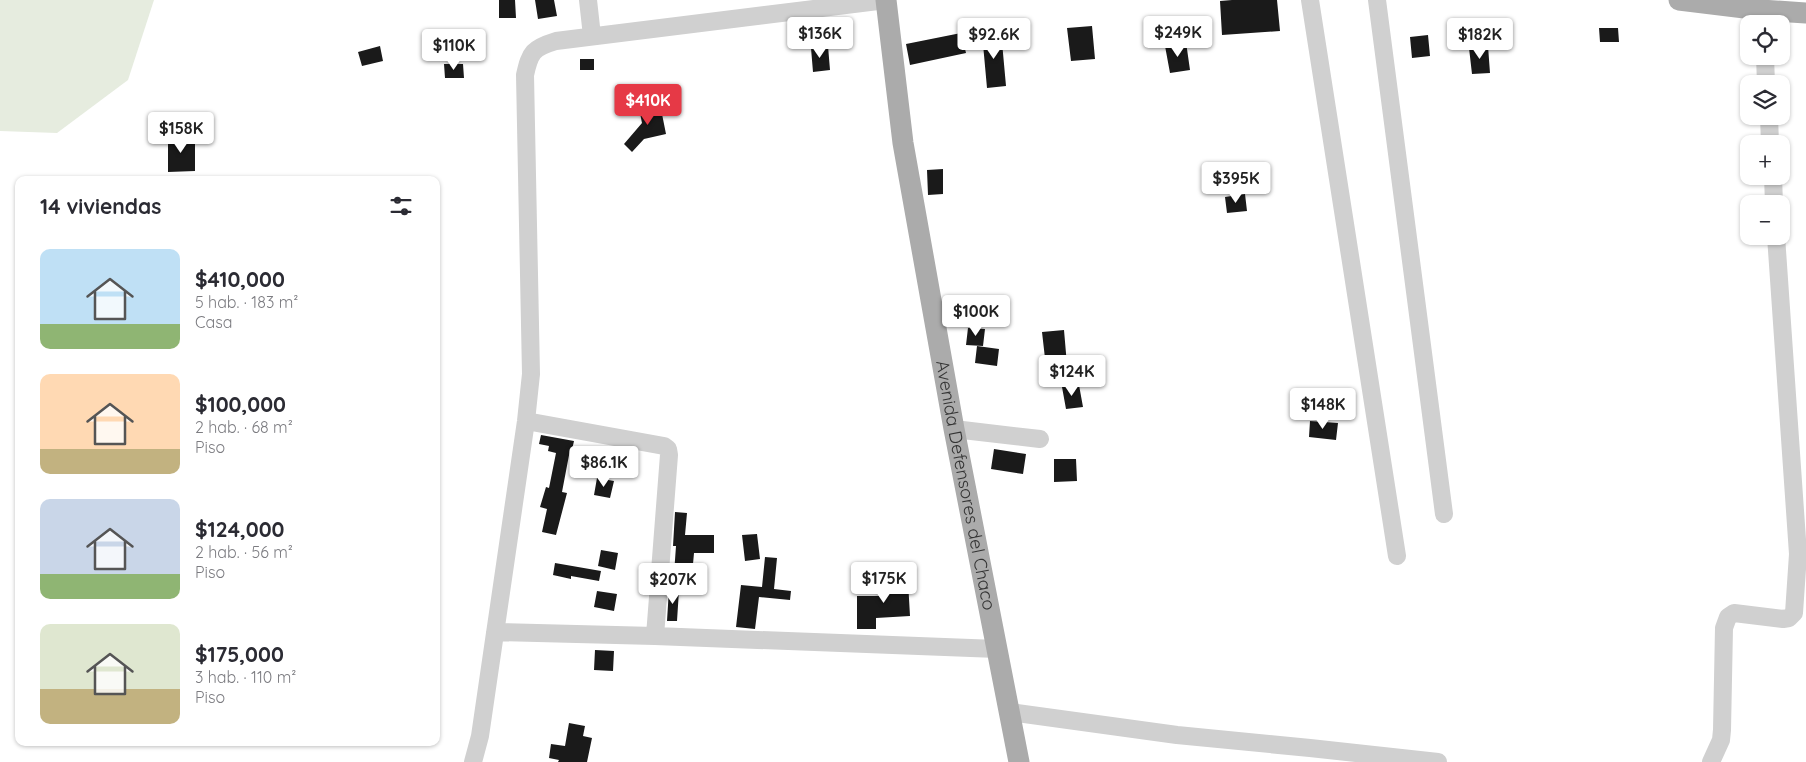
<!DOCTYPE html>
<html lang="es">
<head>
<meta charset="utf-8">
<style>
  :root { --surface:#fff; --page:#f7f7f7; --text:#2b2b33; --muted:#7c7c81; --accent:#e63946 }
  body { margin:0; font-family:Quicksand,sans-serif; background:var(--page); color:var(--text); height:100vh; display:flex; flex-direction:column; font-size:19px; white-space:nowrap }
  * { box-sizing:border-box; margin:0 }
  p { font-size:16px; color:var(--muted) }
  .icon { flex:none; width:28px; height:28px; fill:none; stroke:currentColor; stroke-width:2; stroke-linecap:round; stroke-linejoin:round }
  .map { position:relative; flex:1; overflow:hidden }
  .panel { position:absolute; left:15px; top:176px; width:425px; height:570px; display:flex; flex-direction:column; background:var(--surface); border-radius:10px; box-shadow:0 1px 4px #0004 }
  .panel>* { flex:none }
  .fabs { position:absolute; left:1740px; top:15px; display:grid; gap:10px }
  .fabs a { display:grid; place-items:center; width:50px; height:50px; border-radius:10px; background:var(--surface); box-shadow:0 1px 4px #0004; font-size:25px }
  .price { position:absolute; translate:-50% -42px; padding:0 11px; border-radius:5px; background:#fff; color:#222; font-size:16px; line-height:32px; filter:drop-shadow(0 1px 2px #0008) }
  .price::after { content:''; position:absolute; left:50%; top:30px; width:15px; height:11px; margin-left:-8px; background:inherit; clip-path:polygon(0 0,100% 0,50% 100%) }
  .price.current { background:var(--accent); color:#fff }
  ul { padding:0; list-style:none }
  li { display:flex; align-items:center; gap:15px; height:125px; padding:0 25px }
  li span { display:grid; place-items:center; flex:none; width:140px; height:100px; border-radius:10px; color:#555 }
  li>.icon { margin-inline-start:auto }
  span .icon { width:60px; height:60px; fill:#fffc; stroke-width:1 }
  li b { font-size:21px }
  h2 { display:flex; justify-content:space-between; align-items:center; height:60px; padding:0 25px; font-size:21px }
  .map>svg:first-child { display:block }
</style>
</head>
<body>
<div class="map">
<svg width="1806" height="762" viewBox="0 0 1806 762">
  <rect width="100%" height="100%" fill="#fff"/>
  <path fill="#e6ecdf" d="M 0,0 L 154,0 L 128,80 L 57,133 L 0,131 Z"/>
  <path fill="#1a1a1a" d="M 499,0 L 515,0 L 516,18 L 499,18 Z
    M 535,0 L 554,0 L 557,16 L 538,19 Z
    M 1232,0 L 1277,0 L 1280,31 L 1222,35 L 1220,1 Z
    M 1092,26 L 1095,59 L 1071,61 L 1067,28 Z
    M 1599,28 L 1618,28 L 1619,42 L 1600,42 Z
    M 1001,31 L 1006,86 L 987,88 L 982,33 Z
    M 961,33 L 966,53 L 910,65 L 906,44 Z
    M 1428,35 L 1430,56 L 1412,58 L 1410,37 Z
    M 1186,42 L 1190,70 L 1170,73 L 1165,46 Z
    M 380,46 L 383,61 L 362,66 L 358,52 Z
    M 828,46 L 830,70 L 813,72 L 811,48 Z
    M 1488,46 L 1490,73 L 1472,74 L 1469,48 Z
    M 580,59 L 594,59 L 594,70 L 580,70 Z
    M 444,64 L 463,64 L 464,78 L 445,78 Z
    M 660,104 L 666,134 L 644,139 L 632,152 L 624,144 L 642,123 L 639,108 Z
    M 168,136 L 195,136 L 195,171 L 168,172 Z
    M 943,169 L 943,194 L 928,195 L 927,170 Z
    M 1245,194 L 1247,211 L 1227,213 L 1225,197 Z
    M 968,328 L 985,329 L 983,346 L 966,345 Z
    M 1064,330 L 1067,365 L 1046,367 L 1042,332 Z
    M 977,346 L 999,349 L 997,366 L 975,363 Z
    M 1079,385 L 1083,407 L 1066,409 L 1062,387 Z
    M 1310,421 L 1338,423 L 1336,440 L 1309,437 Z
    M 541,435 L 574,441 L 572,450 L 570,450 L 562,492 L 567,493 L 556,535 L 542,532 L 547,509 L 540,507 L 546,487 L 549,488 L 556,453 L 548,451 L 549,446 L 539,444 Z
    M 994,449 L 1026,454 L 1023,474 L 991,469 Z
    M 1054,459 L 1076,459 L 1077,481 L 1054,482 Z
    M 597,478 L 614,481 L 610,498 L 594,495 Z
    M 675,512 L 687,513 L 685,535 L 714,535 L 714,553 L 694,553 L 692,575 L 674,574 L 676,546 L 673,546 Z
    M 757,534 L 760,559 L 745,561 L 742,535 Z
    M 601,550 L 618,553 L 615,570 L 598,566 Z
    M 765,557 L 777,558 L 774,589 L 791,591 L 790,600 L 759,597 L 755,629 L 736,627 L 741,585 L 762,587 Z
    M 555,563 L 601,571 L 599,581 L 571,576 L 571,579 L 553,575 Z
    M 881,578 L 908,581 L 910,616 L 876,618 L 876,629 L 857,629 L 857,596 L 880,596 Z
    M 669,589 L 679,590 L 677,621 L 667,621 Z
    M 597,591 L 617,594 L 614,611 L 594,607 Z
    M 595,650 L 614,651 L 613,671 L 594,670 Z
    M 569,723 L 585,726 L 583,736 L 592,738 L 587,762 L 558,762 L 559,760 L 549,758 L 551,744 L 565,746 Z"/>
  <g fill="none" stroke-linecap="round" stroke-linejoin="round">
    <path stroke="#d0d0d0" stroke-width="18" d="M 588,0 L 592,36
      M 1310,0 L 1397,556
      M 1377,0 L 1444,514
      M 1765,56 L 1766,84
      M 1769,116 L 1770,144
      M 1773,176 L 1774,204
      M 526,421 L 664,446 L 668,449 L 669,455 L 655,636 L 997,649
      M 954,429 L 1040,439
      M 495,632 L 655,636
      M 1010,712 L 1177,735 L 1310,748 L 1438,762
      M 473,762 L 480,736 L 526,421 L 531,374 L 525,75 C 530,52 533,48 556,41 L 886,0
      M 1711,762 L 1721,740 L 1722,730 L 1724,628 L 1728,617 L 1734,613 L 1783,619 L 1789,618 L 1794,613 L 1798,554 L 1776,236"/>
    <g stroke="#ababab" stroke-width="21">
      <path id="s1" d="M 886,0 L 903,143 L 954,429 L 1019,762"/>
      <path d="M 1679,0 L 1761,10 L 1806,13"/>
    </g>
  </g>
  <g text-anchor="middle" stroke-width="5" stroke-linejoin="round" paint-order="stroke">
    <g font-size="18" fill="#333" stroke="#fff">
      <text dy="6" stroke="none"><textPath href="#s1" startOffset="492">Avenida Defensores del Chaco</textPath></text>
    </g>
  </g>
</svg>
<div class="fabs">
<a><svg class="icon" aria-label="locate" viewBox="0 0 24 24"><circle cx="12" cy="12" r="6"/><path d="M12 2v4M12 18v4M2 12h4M18 12h4"/></svg></a>
<a><svg class="icon" aria-label="layers" viewBox="0 0 24 24"><path d="M12 4l9 5-9 5-9-5zM3 14l9 5 9-5"/></svg></a>
<a>+</a>
<a>−</a>
</div>
<b class="price" style="left:1178px;top:58px">$249K</b>
<b class="price" style="left:820px;top:59px">$136K</b>
<b class="price" style="left:994px;top:60px">$92.6K</b>
<b class="price" style="left:1480px;top:60px">$182K</b>
<b class="price" style="left:454px;top:71px">$110K</b>
<b class="price current" style="left:648px;top:126px">$410K</b>
<b class="price" style="left:181px;top:154px">$158K</b>
<b class="price" style="left:1236px;top:204px">$395K</b>
<b class="price" style="left:976px;top:337px">$100K</b>
<b class="price" style="left:1072px;top:397px">$124K</b>
<b class="price" style="left:1323px;top:430px">$148K</b>
<b class="price" style="left:604px;top:488px">$86.1K</b>
<b class="price" style="left:884px;top:604px">$175K</b>
<b class="price" style="left:673px;top:605px">$207K</b>
<section class="panel">
<h2>14 viviendas<svg class="icon" aria-label="filters" viewBox="0 0 24 24"><path d="M4 7h16M4 17h16"/><circle cx="9" cy="7" r="2"/><circle cx="15" cy="17" r="2"/></svg></h2>
<ul>
<li><span style="background:linear-gradient(#bfe0f5 75%,#8fb573 0)"><svg class="icon" aria-label="home" viewBox="0 0 24 24"><path d="M3 11l9-7 9 7M6 9v11h12V9"/></svg></span><div><b>$410,000</b><p>5 hab. · 183 m²</p><p>Casa</p></div></li>
<li><span style="background:linear-gradient(#ffd9b3 75%,#c2b280 0)"><svg class="icon" aria-label="home" viewBox="0 0 24 24"><path d="M3 11l9-7 9 7M6 9v11h12V9"/></svg></span><div><b>$100,000</b><p>2 hab. · 68 m²</p><p>Piso</p></div></li>
<li><span style="background:linear-gradient(#c9d6e8 75%,#8fb573 0)"><svg class="icon" aria-label="home" viewBox="0 0 24 24"><path d="M3 11l9-7 9 7M6 9v11h12V9"/></svg></span><div><b>$124,000</b><p>2 hab. · 56 m²</p><p>Piso</p></div></li>
<li><span style="background:linear-gradient(#dfe7d0 65%,#c2b280 0)"><svg class="icon" aria-label="home" viewBox="0 0 24 24"><path d="M3 11l9-7 9 7M6 9v11h12V9"/></svg></span><div><b>$175,000</b><p>3 hab. · 110 m²</p><p>Piso</p></div></li>
</ul>
</section>
</div>
</body>
</html>
